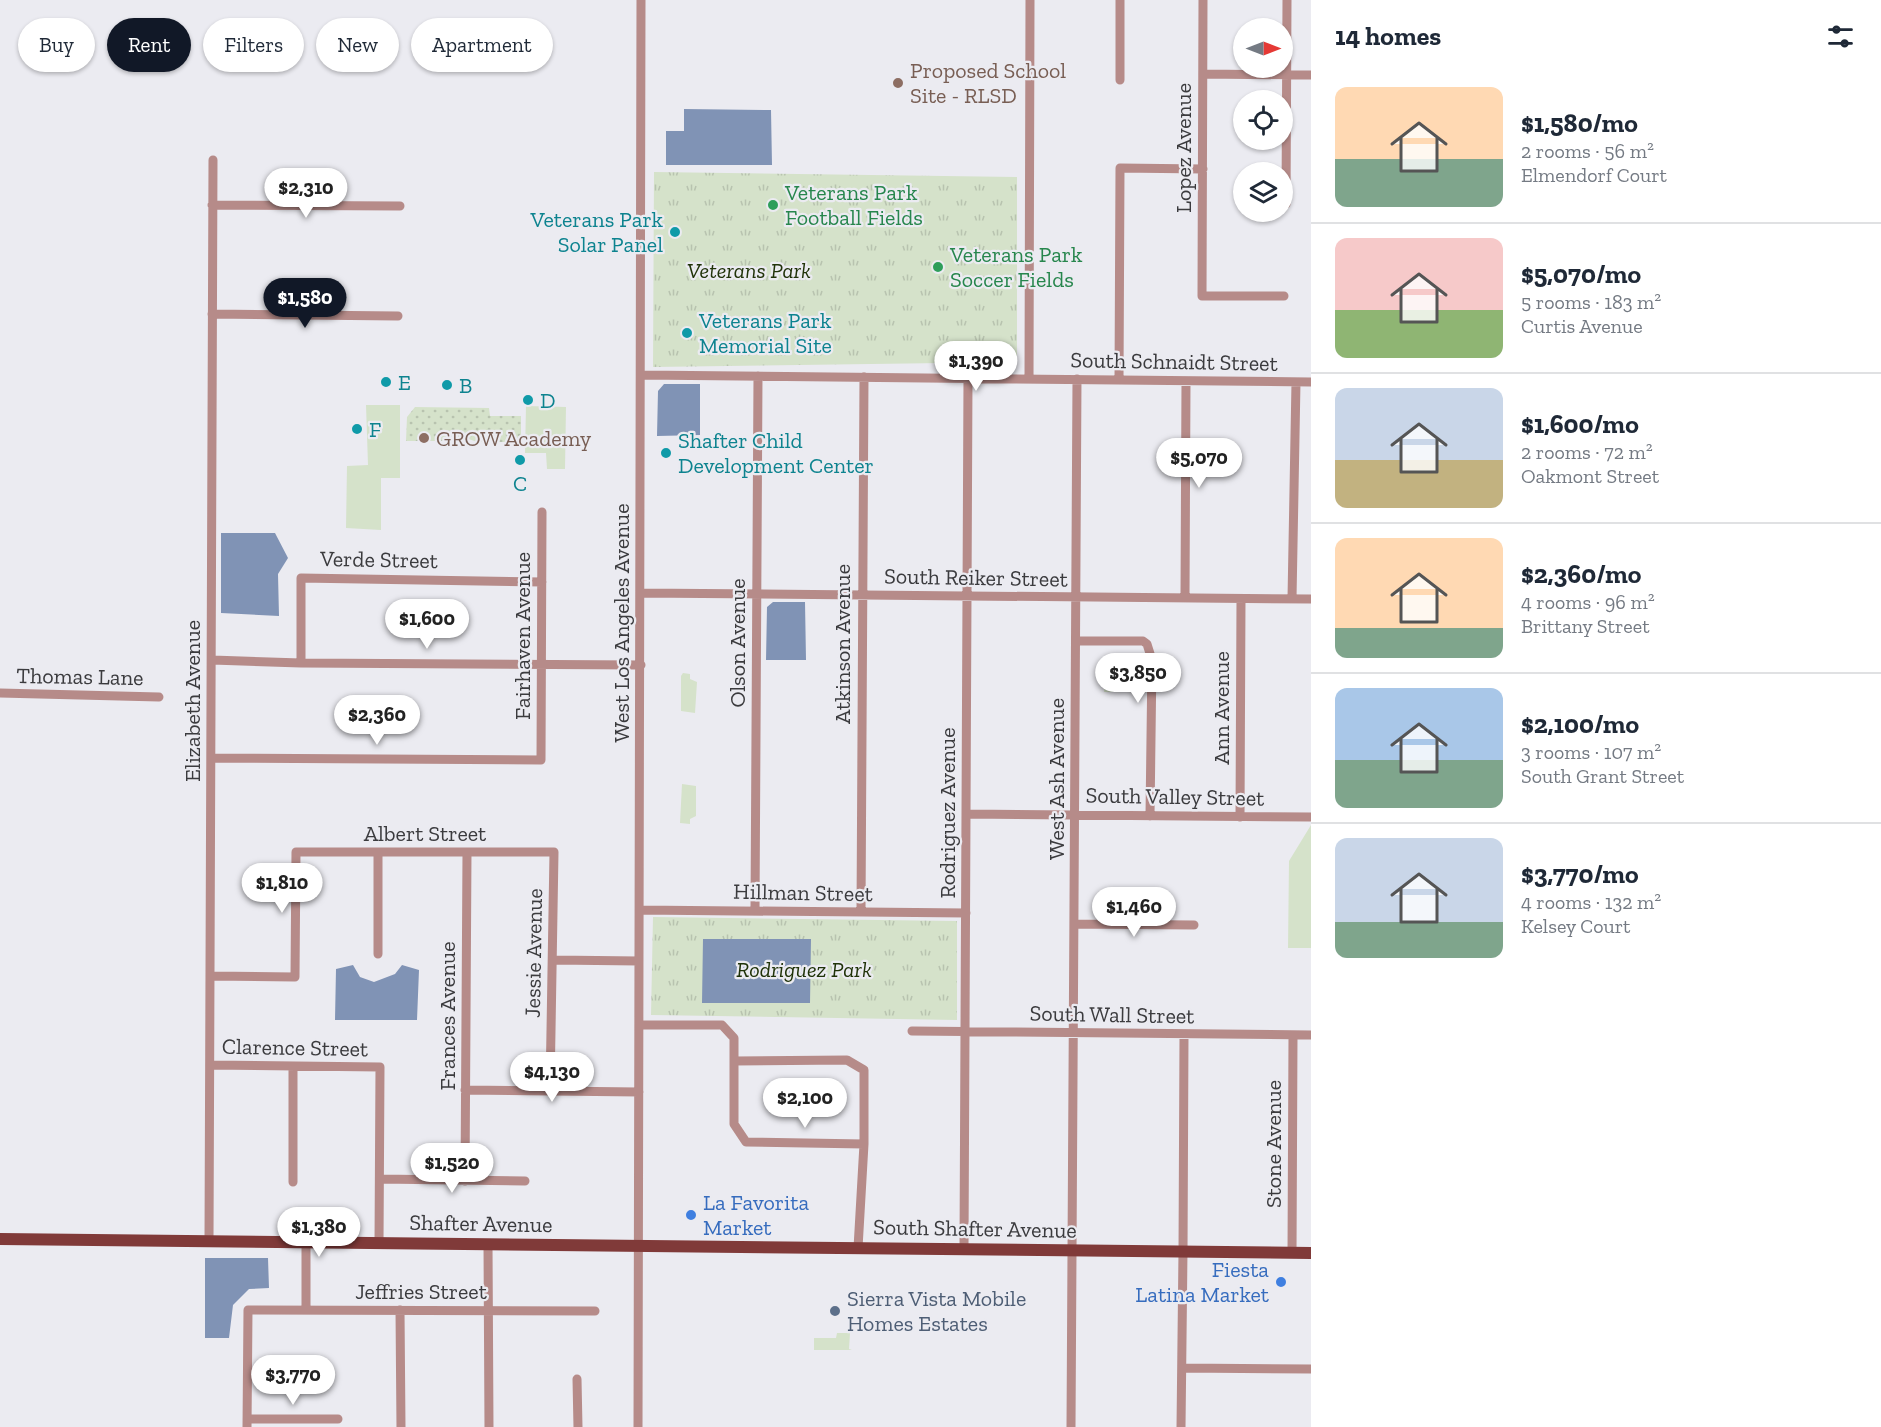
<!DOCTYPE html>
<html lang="en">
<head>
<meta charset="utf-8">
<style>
  :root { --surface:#fff; --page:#f2f2f3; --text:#1f2937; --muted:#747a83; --line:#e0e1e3; --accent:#111827 }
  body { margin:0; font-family:"Zilla Slab",serif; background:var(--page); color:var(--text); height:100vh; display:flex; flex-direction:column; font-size:22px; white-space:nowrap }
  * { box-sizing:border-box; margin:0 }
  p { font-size:20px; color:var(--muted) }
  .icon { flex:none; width:33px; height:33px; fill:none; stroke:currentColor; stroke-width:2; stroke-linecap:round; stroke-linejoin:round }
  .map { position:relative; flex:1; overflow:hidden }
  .side { display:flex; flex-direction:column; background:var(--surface); width:570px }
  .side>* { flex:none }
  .hud { position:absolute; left:18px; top:18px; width:570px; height:54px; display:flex; gap:12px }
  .needle { width:39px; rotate:90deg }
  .fabs { position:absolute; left:1233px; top:18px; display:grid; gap:12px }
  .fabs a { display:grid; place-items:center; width:60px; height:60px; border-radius:50%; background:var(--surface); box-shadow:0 2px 4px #0004; font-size:30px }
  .price { position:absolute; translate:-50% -51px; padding:0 14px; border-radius:21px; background:#fff; color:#222; font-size:20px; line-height:39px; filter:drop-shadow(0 2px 3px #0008) }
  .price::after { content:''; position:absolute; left:50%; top:36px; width:18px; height:14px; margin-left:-9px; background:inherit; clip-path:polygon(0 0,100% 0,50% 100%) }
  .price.selected { background:var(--accent); color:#fff }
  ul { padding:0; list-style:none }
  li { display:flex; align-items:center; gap:18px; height:150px; padding:0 24px }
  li+li { border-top:2px solid var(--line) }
  li span { display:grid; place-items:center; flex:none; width:168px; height:120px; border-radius:12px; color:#555 }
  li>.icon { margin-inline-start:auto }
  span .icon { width:72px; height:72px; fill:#fffc; stroke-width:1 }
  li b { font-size:26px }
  h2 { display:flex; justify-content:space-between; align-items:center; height:72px; padding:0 24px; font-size:26px }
  .pill { padding:0 21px; border-radius:27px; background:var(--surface); box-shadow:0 2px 4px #0004; font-size:21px; line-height:54px }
  .pill.selected { background:var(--accent); color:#fff }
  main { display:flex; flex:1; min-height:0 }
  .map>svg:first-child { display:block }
</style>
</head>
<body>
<main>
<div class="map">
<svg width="1311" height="1427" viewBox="0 0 1311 1427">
  <defs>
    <pattern id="park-tufts" width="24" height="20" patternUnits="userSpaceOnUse" patternTransform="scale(1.5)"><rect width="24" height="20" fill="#d5e2ca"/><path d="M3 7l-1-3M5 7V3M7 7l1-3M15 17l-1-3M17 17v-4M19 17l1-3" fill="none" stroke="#b8c3af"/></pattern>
    <pattern id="garden-dots" width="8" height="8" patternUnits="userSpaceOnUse" patternTransform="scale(1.5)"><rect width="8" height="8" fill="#d5e2ca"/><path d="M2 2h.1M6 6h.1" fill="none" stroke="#b8c3af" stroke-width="1.8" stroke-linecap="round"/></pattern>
  </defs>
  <rect width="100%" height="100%" fill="#ebebf1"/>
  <path fill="#d5e2ca" d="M 366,405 L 400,405 L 400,478 L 381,478 L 381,530 L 346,528 L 347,466 L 368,465 Z
    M 526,406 L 566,407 L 565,469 L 547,469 L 546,453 L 525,453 Z
    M 1106,671 L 1120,671 L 1120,692 L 1104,692 Z
    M 683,673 L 690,674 L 690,679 L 697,682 L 695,713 L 681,711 L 681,676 Z
    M 682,784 L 696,786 L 696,816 L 690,819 L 690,824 L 680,823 Z
    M 1311,825 L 1311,948 L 1288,948 L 1289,861 Z
    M 837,1333 L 850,1333 L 849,1349 L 852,1350 L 814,1350 L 814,1338 L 836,1338 Z"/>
  <path fill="url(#park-tufts)" d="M 654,172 L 1017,177 L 1017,362 L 653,367 Z
    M 653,917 L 957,921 L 957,1020 L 651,1015 Z"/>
  <path fill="url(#garden-dots)" d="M 415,407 L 489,408 L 490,416 L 521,416 L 521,442 L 477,442 L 466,438 L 449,441 L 406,441 L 407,417 Z"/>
  <path fill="#8093b5" d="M 684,109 L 771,110 L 772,165 L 666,165 L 666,131 L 684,131 Z
    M 664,384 L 700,384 L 700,435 L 657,436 L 658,391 Z
    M 221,533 L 275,533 L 288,558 L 278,574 L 279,616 L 221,613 Z
    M 773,602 L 805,602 L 806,660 L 766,660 L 767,607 Z
    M 703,939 L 811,939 L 810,1003 L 702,1003 Z
    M 353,965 L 360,977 L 374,982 L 395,974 L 402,965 L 419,970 L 417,1020 L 335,1020 L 336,969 Z
    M 205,1258 L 268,1258 L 269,1288 L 249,1289 L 233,1305 L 229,1338 L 205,1338 Z"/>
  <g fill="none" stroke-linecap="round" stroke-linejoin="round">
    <path stroke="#b68b89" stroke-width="9" d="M 1203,0 L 1202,296 L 1284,296
      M 1203,74 L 1311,75
      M 1120,80 L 1120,0
      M 1286,204 L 1287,0
      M 212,205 L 400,206
      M 212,314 L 398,316
      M 642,375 L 1311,382
      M 1029,379 L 1030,0
      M 1119,380 L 1120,168 L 1203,169
      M 641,593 L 1311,599
      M 1185,598 L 1186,381
      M 1292,599 L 1296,382
      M 1076,641 L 1143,641 L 1147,644 L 1152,660 L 1150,816
      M 212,660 L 301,663 L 641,665
      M 301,663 L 301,578 L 542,582
      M 0,693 L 159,697
      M 212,758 L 541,760 L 542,512
      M 967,814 L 1311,817
      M 1240,817 L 1241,599
      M 640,910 L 966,913
      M 755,911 L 758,376
      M 861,912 L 864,377
      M 1075,924 L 1194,925
      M 378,954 L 378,852
      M 554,960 L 639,961
      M 211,976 L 295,977 L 296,852 L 554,852 L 550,1090
      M 639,1025 L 722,1025 L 734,1038 L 734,1124 L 746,1142 L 864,1144
      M 912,1031 L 1311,1035
      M 735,1061 L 847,1060 L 864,1070 L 864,1144 L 858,1248
      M 210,1065 L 380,1067 L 379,1243
      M 465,1090 L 639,1092
      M 380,1179 L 525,1181
      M 465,1181 L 467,852
      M 293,1182 L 293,1066
      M 209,1241 L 213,160
      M 306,1243 L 306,1310
      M 488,1244 L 489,1427
      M 964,1249 L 968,378
      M 1183,1252 L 1184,1034
      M 1292,1253 L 1293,1035
      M 400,1310 L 401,1427
      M 1182,1368 L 1311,1369
      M 577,1379 L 578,1427
      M 247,1419 L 338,1419
      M 247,1427 L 248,1310 L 595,1311
      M 638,1427 L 641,0
      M 1071,1427 L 1077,379
      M 1181,1427 L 1183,1251"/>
    <path stroke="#803a39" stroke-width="12" d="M 0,1239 L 1311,1253"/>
  </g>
  <g fill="#8d6e63" stroke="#ebebf1" stroke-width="2">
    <circle cx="898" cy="83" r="6"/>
    <circle cx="424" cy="438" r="6"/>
  </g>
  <g fill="#2e9e5b" stroke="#ebebf1" stroke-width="2">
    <circle cx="773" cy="205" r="6"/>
    <circle cx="938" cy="267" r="6"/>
  </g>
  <g fill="#0f9aa8" stroke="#ebebf1" stroke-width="2">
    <circle cx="675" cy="232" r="6"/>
    <circle cx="687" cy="333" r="6"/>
    <circle cx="386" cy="382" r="6"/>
    <circle cx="447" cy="385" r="6"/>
    <circle cx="528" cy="400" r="6"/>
    <circle cx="357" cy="429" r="6"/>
    <circle cx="666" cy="453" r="6"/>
    <circle cx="520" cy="460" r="6"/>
  </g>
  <g fill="#3f7fe0" stroke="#ebebf1" stroke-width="2">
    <circle cx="691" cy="1215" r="6"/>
    <circle cx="1281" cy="1282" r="6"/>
  </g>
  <circle fill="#5c6f8a" stroke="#ebebf1" stroke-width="2" cx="835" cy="1311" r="6"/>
  <g text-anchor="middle" stroke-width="4.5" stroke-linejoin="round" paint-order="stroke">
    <g font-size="22" fill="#785e54" stroke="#ebebf1" text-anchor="start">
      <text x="910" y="78">Proposed School<tspan x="910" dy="25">Site - RLSD</tspan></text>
      <text x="436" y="446">GROW Academy</text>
    </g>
    <g font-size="22" fill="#3b3b3e" stroke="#ebebf1">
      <text transform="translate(1183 148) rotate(-90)" y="8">Lopez Avenue</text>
      <text transform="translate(1174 361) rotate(1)" y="8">South Schnaidt Street</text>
      <text transform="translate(379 559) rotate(1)" y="8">Verde Street</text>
      <text transform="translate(976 577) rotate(1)" y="8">South Reiker Street</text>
      <text transform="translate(621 623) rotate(-90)" y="8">West Los Angeles Avenue</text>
      <text transform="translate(522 636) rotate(-90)" y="8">Fairhaven Avenue</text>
      <text transform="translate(737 643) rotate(-90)" y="8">Olson Avenue</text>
      <text transform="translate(842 644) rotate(-90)" y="8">Atkinson Avenue</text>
      <text transform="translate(80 676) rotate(1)" y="8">Thomas Lane</text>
      <text transform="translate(192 701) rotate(-90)" y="8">Elizabeth Avenue</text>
      <text transform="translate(1221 708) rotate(-90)" y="8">Ann Avenue</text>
      <text transform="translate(1056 779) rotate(-90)" y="8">West Ash Avenue</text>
      <text transform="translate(1175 796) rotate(1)" y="8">South Valley Street</text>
      <text transform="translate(947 813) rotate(-90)" y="8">Rodriguez Avenue</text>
      <text x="425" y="841">Albert Street</text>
      <text transform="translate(803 892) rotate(1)" y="8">Hillman Street</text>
      <text transform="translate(533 953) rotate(-89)" y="8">Jessie Avenue</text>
      <text transform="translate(1112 1014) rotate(1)" y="8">South Wall Street</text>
      <text transform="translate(447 1016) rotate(-90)" y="8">Frances Avenue</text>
      <text transform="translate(295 1047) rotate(1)" y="8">Clarence Street</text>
      <text transform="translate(1273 1144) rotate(-90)" y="8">Stone Avenue</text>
      <text transform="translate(481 1223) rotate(1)" y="8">Shafter Avenue</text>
      <text transform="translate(975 1228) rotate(1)" y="8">South Shafter Avenue</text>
      <text x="421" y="1299">Jeffries Street</text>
    </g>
    <g font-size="22" fill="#27864d" stroke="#ebebf1" text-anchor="start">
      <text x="785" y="200">Veterans Park<tspan x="785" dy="25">Football Fields</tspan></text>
      <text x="950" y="262">Veterans Park<tspan x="950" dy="25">Soccer Fields</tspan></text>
    </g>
    <g font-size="22" fill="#0d838f" stroke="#ebebf1" text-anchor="start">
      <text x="663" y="227" text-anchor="end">Veterans Park<tspan x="663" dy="25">Solar Panel</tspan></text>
      <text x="699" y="328">Veterans Park<tspan x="699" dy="25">Memorial Site</tspan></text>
      <text x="398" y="390">E</text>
      <text x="459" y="393">B</text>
      <text x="540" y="408">D</text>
      <text x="369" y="437">F</text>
      <text x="678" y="448">Shafter Child<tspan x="678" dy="25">Development Center</tspan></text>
      <text x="520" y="491" text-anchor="middle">C</text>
    </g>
    <g font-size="22" font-style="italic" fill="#203309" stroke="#ebebf1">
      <text x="749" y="278">Veterans Park</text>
      <text x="804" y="977">Rodriguez Park</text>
    </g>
    <g font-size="22" fill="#366cbe" stroke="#ebebf1" text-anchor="start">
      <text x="703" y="1210">La Favorita<tspan x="703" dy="25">Market</tspan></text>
      <text x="1269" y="1277" text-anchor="end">Fiesta<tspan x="1269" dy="25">Latina Market</tspan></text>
    </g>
    <g font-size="22" fill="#4e5e75" stroke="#ebebf1" text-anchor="start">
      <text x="847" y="1306">Sierra Vista Mobile<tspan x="847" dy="25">Homes Estates</tspan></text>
    </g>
  </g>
</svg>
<div class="fabs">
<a><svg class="needle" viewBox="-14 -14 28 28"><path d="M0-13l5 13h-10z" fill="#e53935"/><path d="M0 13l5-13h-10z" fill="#747a83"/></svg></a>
<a><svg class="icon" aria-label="locate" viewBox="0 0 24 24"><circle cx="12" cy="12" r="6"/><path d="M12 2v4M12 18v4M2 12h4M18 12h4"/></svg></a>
<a><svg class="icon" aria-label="layers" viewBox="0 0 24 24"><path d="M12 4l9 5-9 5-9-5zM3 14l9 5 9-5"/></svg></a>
</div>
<b class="price" style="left:306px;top:219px">$2,310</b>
<b class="price selected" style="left:305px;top:329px">$1,580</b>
<b class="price" style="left:976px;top:392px">$1,390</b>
<b class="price" style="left:1199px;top:489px">$5,070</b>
<b class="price" style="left:427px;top:650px">$1,600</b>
<b class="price" style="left:1138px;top:704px">$3,850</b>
<b class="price" style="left:377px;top:746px">$2,360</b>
<b class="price" style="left:282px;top:914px">$1,810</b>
<b class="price" style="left:1134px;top:938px">$1,460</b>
<b class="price" style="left:552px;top:1103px">$4,130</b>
<b class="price" style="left:805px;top:1129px">$2,100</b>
<b class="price" style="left:452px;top:1194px">$1,520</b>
<b class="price" style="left:319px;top:1258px">$1,380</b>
<b class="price" style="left:293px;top:1406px">$3,770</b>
<div class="hud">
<a class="pill">Buy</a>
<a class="pill selected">Rent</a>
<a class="pill">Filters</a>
<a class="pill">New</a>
<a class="pill">Apartment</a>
</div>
</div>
<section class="side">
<h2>14 homes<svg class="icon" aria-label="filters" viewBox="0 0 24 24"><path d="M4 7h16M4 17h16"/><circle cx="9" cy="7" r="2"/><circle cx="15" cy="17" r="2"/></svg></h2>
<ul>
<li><span style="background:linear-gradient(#ffd9b3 60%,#7fa58c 0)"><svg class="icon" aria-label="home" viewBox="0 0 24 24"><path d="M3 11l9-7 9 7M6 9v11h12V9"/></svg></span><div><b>$1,580/mo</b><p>2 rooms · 56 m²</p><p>Elmendorf Court</p></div></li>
<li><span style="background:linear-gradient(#f6c9c9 60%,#8fb573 0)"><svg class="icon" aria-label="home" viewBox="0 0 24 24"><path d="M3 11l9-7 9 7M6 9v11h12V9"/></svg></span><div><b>$5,070/mo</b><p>5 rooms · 183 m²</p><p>Curtis Avenue</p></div></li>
<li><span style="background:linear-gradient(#c9d6e8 60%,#c2b280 0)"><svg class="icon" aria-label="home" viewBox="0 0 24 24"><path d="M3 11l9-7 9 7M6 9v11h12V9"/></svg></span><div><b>$1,600/mo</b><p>2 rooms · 72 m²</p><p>Oakmont Street</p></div></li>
<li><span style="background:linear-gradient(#ffd9b3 75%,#7fa58c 0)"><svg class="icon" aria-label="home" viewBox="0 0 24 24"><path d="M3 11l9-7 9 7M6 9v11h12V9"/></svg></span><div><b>$2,360/mo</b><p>4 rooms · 96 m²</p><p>Brittany Street</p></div></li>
<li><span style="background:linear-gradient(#a9c7e8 60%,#7fa58c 0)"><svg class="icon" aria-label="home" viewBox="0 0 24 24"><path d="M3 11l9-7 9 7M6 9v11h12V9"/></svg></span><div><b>$2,100/mo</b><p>3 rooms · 107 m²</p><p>South Grant Street</p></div></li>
<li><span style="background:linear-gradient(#c9d6e8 70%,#7fa58c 0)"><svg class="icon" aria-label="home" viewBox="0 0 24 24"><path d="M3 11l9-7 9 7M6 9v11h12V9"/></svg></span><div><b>$3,770/mo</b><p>4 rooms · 132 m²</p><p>Kelsey Court</p></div></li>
</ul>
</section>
</main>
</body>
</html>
